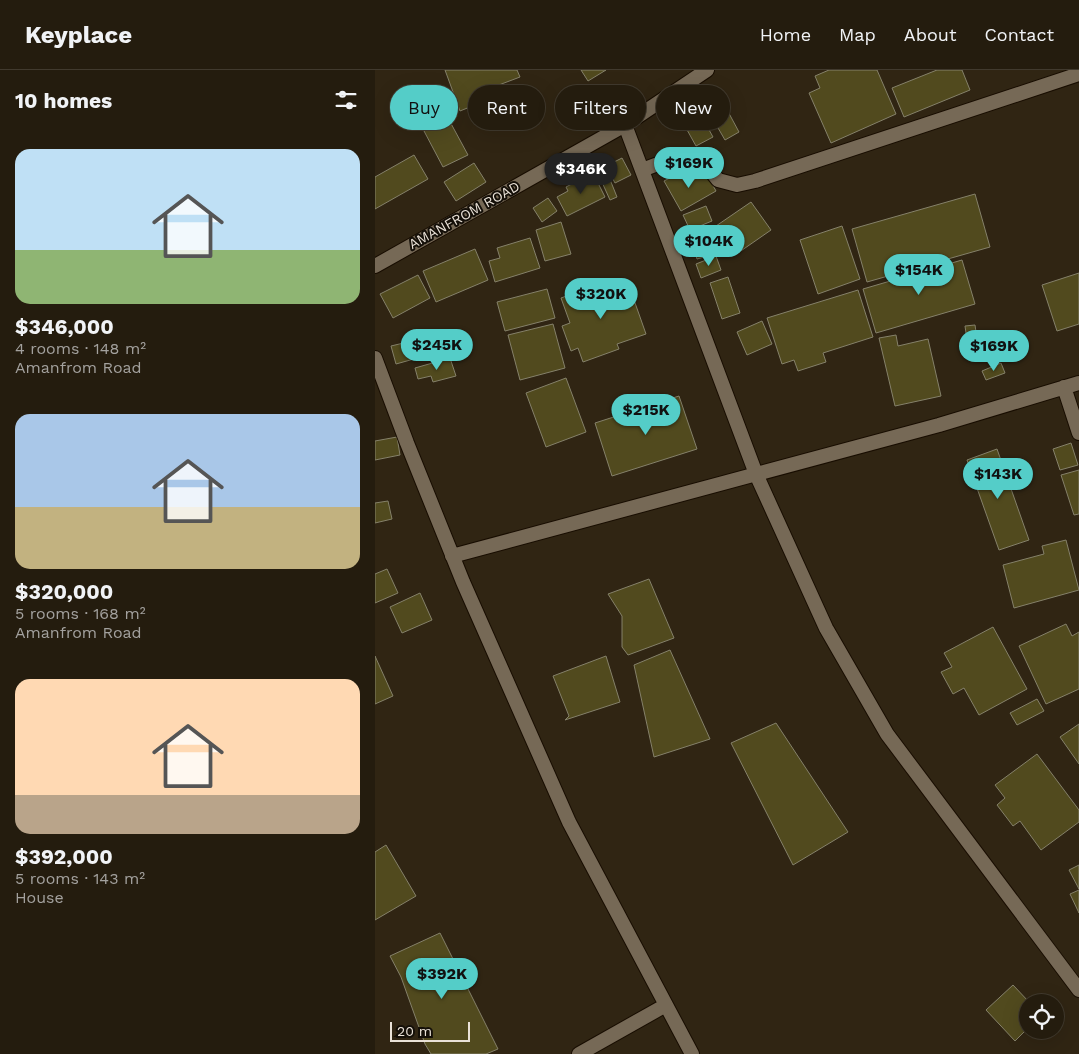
<!DOCTYPE html>
<html lang="en">
<head>
<meta charset="utf-8">
<style>
  :root { --surface:#241c0e; --page:#30291c; --text:#f1f3f6; --muted:#a3a19e; --line:#413a2e; --accent:#54cdc8 }
  body { margin:0; font-family:"Work Sans",sans-serif; background:var(--page); color:var(--text); height:100vh; display:flex; flex-direction:column; font-size:19px; white-space:nowrap }
  * { box-sizing:border-box; margin:0 }
  p { font-size:16px; color:var(--muted) }
  .icon { flex:none; width:28px; height:28px; fill:none; stroke:currentColor; stroke-width:2; stroke-linecap:round; stroke-linejoin:round }
  .map { position:relative; flex:1; overflow:hidden }
  .drawer { display:flex; flex-direction:column; background:var(--surface); width:375px }
  .drawer>* { flex:none }
  .hud { position:absolute; left:15px; top:15px; width:475px; height:45px; display:flex; gap:10px }
  .fabs { position:absolute; left:644px; top:924px; display:grid; gap:10px }
  .fabs a { display:grid; place-items:center; width:45px; height:45px; border-radius:50%; background:var(--surface); box-shadow:0 5px 20px #0002,0 0 0 1px var(--line); font-size:25px }
  .scale { position:absolute; left:15px; bottom:12px; width:80px; box-sizing:border-box; padding-left:5px; border:2px solid #eae2d8; border-top:0; font-size:14px; line-height:18px; white-space:nowrap; color:#eae2d8; -webkit-text-stroke:4px #140f08; paint-order:stroke }
  .price { position:absolute; translate:-50% -42px; padding:0 11px; border-radius:18px; background:var(--accent); color:#111; font-size:16px; line-height:32px; filter:drop-shadow(0 1px 2px #0008) }
  .price::after { content:''; position:absolute; left:50%; top:30px; width:15px; height:11px; margin-left:-8px; background:inherit; clip-path:polygon(0 0,100% 0,50% 100%) }
  .price.on { background:#222; color:#fff }
  ul { padding:0; list-style:none }
  li { display:grid; align-content:center; gap:10px; height:265px; padding:0 15px }
  li span { display:grid; place-items:center; height:155px; border-radius:15px; color:#555 }
  li>.icon { margin-inline-start:auto }
  span .icon { width:90px; height:90px; fill:#fffc; stroke-width:1 }
  li b { font-size:21px }
  h2 { display:flex; justify-content:space-between; align-items:center; height:60px; padding:0 15px; font-size:21px }
  .pill { padding:0 18px; border-radius:22px; background:var(--surface); box-shadow:0 5px 20px #0002,0 0 0 1px var(--line); font-size:18px; line-height:45px }
  .pill.on { background:var(--accent); color:#111 }
  header { display:flex; align-items:center; gap:30px; box-sizing:border-box; height:70px; padding:0 25px; background:var(--surface); border-bottom:1px solid var(--line) }
  header strong { font-size:24px }
  nav { display:flex; gap:28px; margin-inline-start:auto; font-size:18px }
  main { display:flex; flex:1; min-height:0 }
  .map>svg:first-child { display:block }
</style>
</head>
<body>
<header>
<strong>Keyplace</strong>
<nav><a>Home</a><a>Map</a><a>About</a><a>Contact</a></nav>
</header>
<main>
<section class="drawer">
<h2>10 homes<svg class="icon" aria-label="filters" viewBox="0 0 24 24"><path d="M4 7h16M4 17h16"/><circle cx="9" cy="7" r="2"/><circle cx="15" cy="17" r="2"/></svg></h2>
<ul>
<li><span style="background:linear-gradient(#bfe0f5 65%,#8fb573 0)"><svg class="icon" aria-label="home" viewBox="0 0 24 24"><path d="M3 11l9-7 9 7M6 9v11h12V9"/></svg></span><div><b>$346,000</b><p>4 rooms · 148 m²</p><p>Amanfrom Road</p></div></li>
<li><span style="background:linear-gradient(#a9c7e8 60%,#c2b280 0)"><svg class="icon" aria-label="home" viewBox="0 0 24 24"><path d="M3 11l9-7 9 7M6 9v11h12V9"/></svg></span><div><b>$320,000</b><p>5 rooms · 168 m²</p><p>Amanfrom Road</p></div></li>
<li><span style="background:linear-gradient(#ffd9b3 75%,#b9a48a 0)"><svg class="icon" aria-label="home" viewBox="0 0 24 24"><path d="M3 11l9-7 9 7M6 9v11h12V9"/></svg></span><div><b>$392,000</b><p>5 rooms · 143 m²</p><p>House</p></div></li>
</ul>
</section>
<div class="map">
<svg width="704" height="984" viewBox="0 0 704 984">
  <rect width="100%" height="100%" fill="#302513"/>
  <path fill="#514a1e" stroke="#85816a" d="M 70,0 L 142,0 L 145,7 L 108,21 L 112,30 L 85,41 Z
    M 206,0 L 231,0 L 213,11 Z
    M 454,0 L 502,0 L 521,44 L 456,73 L 434,23 L 445,18 L 440,6 Z
    M 562,0 L 587,0 L 595,20 L 529,47 L 517,18 Z
    M 211,24 L 222,41 L 207,51 L 196,33 Z
    M 350,36 L 364,62 L 350,70 L 335,44 Z
    M 73,48 L 93,85 L 68,97 L 49,61 Z
    M 328,49 L 338,67 L 321,76 L 311,58 Z
    M 39,85 L 53,109 L 0,139 L 0,107 Z
    M 247,88 L 256,105 L 240,113 L 231,96 Z
    M 99,93 L 111,112 L 81,131 L 69,112 Z
    M 312,99 L 318,110 L 331,103 L 341,121 L 306,141 L 289,111 Z
    M 218,103 L 230,127 L 192,146 L 182,127 L 193,121 L 191,117 Z
    M 234,107 L 242,127 L 235,130 L 226,110 Z
    M 600,124 L 615,177 L 492,212 L 477,159 Z
    M 173,128 L 182,141 L 167,152 L 158,138 Z
    M 376,132 L 396,160 L 360,185 L 341,156 Z
    M 331,136 L 337,151 L 315,160 L 308,145 Z
    M 186,152 L 196,184 L 170,191 L 161,160 Z
    M 335,156 L 339,170 L 317,176 L 313,163 Z
    M 467,156 L 485,209 L 443,224 L 425,170 Z
    M 155,168 L 165,198 L 120,212 L 114,191 L 125,188 L 122,178 Z
    M 340,174 L 343,183 L 322,189 L 319,180 Z
    M 100,179 L 113,210 L 61,232 L 48,201 Z
    M 341,186 L 346,200 L 326,208 L 321,194 Z
    M 587,190 L 600,234 L 501,263 L 488,219 Z
    M 704,203 L 704,254 L 682,261 L 667,215 Z
    M 43,205 L 55,228 L 18,248 L 5,224 Z
    M 353,207 L 365,243 L 347,249 L 335,213 Z
    M 227,213 L 230,221 L 253,213 L 271,264 L 242,274 L 244,279 L 208,292 L 203,278 L 196,281 L 187,256 L 195,253 L 186,228 Z
    M 172,219 L 180,248 L 130,261 L 122,232 Z
    M 483,220 L 498,267 L 448,283 L 451,292 L 423,301 L 419,290 L 407,294 L 392,248 Z
    M 387,251 L 397,274 L 372,285 L 362,262 Z
    M 178,254 L 190,298 L 145,310 L 133,265 Z
    M 600,255 L 604,283 L 594,284 L 590,256 Z
    M 521,265 L 523,276 L 553,269 L 566,326 L 520,336 L 504,268 Z
    M 41,270 L 46,287 L 21,294 L 16,276 Z
    M 75,288 L 81,306 L 58,312 L 56,306 L 43,309 L 40,298 Z
    M 626,293 L 630,303 L 611,310 L 607,301 Z
    M 191,308 L 211,362 L 171,377 L 151,323 Z
    M 304,326 L 322,379 L 237,406 L 220,353 Z
    M 22,367 L 25,385 L 0,390 L 0,371 Z
    M 696,373 L 703,395 L 685,400 L 678,379 Z
    M 622,379 L 654,470 L 624,480 L 592,390 Z
    M 704,400 L 704,444 L 699,445 L 686,405 Z
    M 13,431 L 17,449 L 0,453 L 0,433 Z
    M 691,470 L 704,520 L 639,538 L 628,495 L 669,484 L 667,476 Z
    M 12,499 L 23,523 L 0,533 L 0,504 Z
    M 274,509 L 299,568 L 253,585 L 247,577 L 247,546 L 233,524 Z
    M 45,523 L 57,550 L 27,563 L 15,537 Z
    M 691,554 L 697,566 L 704,562 L 704,619 L 671,634 L 644,576 Z
    M 618,557 L 652,619 L 604,645 L 589,618 L 578,624 L 566,602 L 577,597 L 569,583 Z
    M 295,580 L 335,669 L 279,687 L 259,595 Z
    M 0,586 L 18,626 L 0,634 Z
    M 231,586 L 245,632 L 190,650 L 194,646 L 178,606 Z
    M 662,629 L 669,641 L 642,655 L 635,643 Z
    M 401,653 L 473,762 L 418,795 L 356,673 Z
    M 704,654 L 704,694 L 685,667 Z
    M 662,684 L 704,740 L 704,752 L 666,780 L 645,751 L 638,756 L 622,735 L 630,728 L 620,715 Z
    M 11,775 L 41,826 L 0,850 L 0,782 Z
    M 704,795 L 704,819 L 694,800 Z
    M 704,820 L 704,843 L 695,824 Z
    M 65,863 L 123,979 L 111,984 L 56,984 L 50,974 L 26,907 L 15,886 Z
    M 638,915 L 654,932 L 652,932 L 652,959 L 640,971 L 611,940 Z"/>
  <g fill="none" stroke-linecap="round" stroke-linejoin="round">
    <g stroke="#180d01" stroke-width="16">
      <path id="minor" d="M 250,55 L 381,404 L 451,558 L 512,664 L 704,920
        M 267,100 L 304,86 L 328,91 L 343,110 L 362,115 L 380,111 L 704,4
        M 0,288 L 32,373 L 88,512 L 194,752 L 317,984
        M 689,317 L 704,363
        M 77,486 L 564,355 L 704,313
        M 204,984 L 291,935"/>
    </g>
    <g stroke="#180d01" stroke-width="16">
      <path id="tertiary" d="M 0,196 L 250,55 L 332,0"/>
    </g>
    <use href="#minor" stroke="#766956" stroke-width="14"/>
    <use href="#tertiary" stroke="#766956" stroke-width="14"/>
  </g>
  <g text-anchor="middle" stroke-width="4" stroke-linejoin="round" paint-order="stroke">
    <g font-size="14" fill="#eae2d8" stroke="#140f08">
      <text transform="translate(89 145) rotate(-29)" y="5">AMANFROM ROAD</text>
    </g>
  </g>
</svg>
<div class="fabs">
<a><svg class="icon" aria-label="locate" viewBox="0 0 24 24"><circle cx="12" cy="12" r="6"/><path d="M12 2v4M12 18v4M2 12h4M18 12h4"/></svg></a>
</div>
<div class="scale">20 m</div>
<b class="price" style="left:314px;top:119px">$169K</b>
<b class="price on" style="left:206px;top:125px">$346K</b>
<b class="price" style="left:334px;top:197px">$104K</b>
<b class="price" style="left:544px;top:226px">$154K</b>
<b class="price" style="left:226px;top:250px">$320K</b>
<b class="price" style="left:62px;top:301px">$245K</b>
<b class="price" style="left:619px;top:302px">$169K</b>
<b class="price" style="left:271px;top:366px">$215K</b>
<b class="price" style="left:623px;top:430px">$143K</b>
<b class="price" style="left:67px;top:930px">$392K</b>
<div class="hud">
<a class="pill on">Buy</a>
<a class="pill">Rent</a>
<a class="pill">Filters</a>
<a class="pill">New</a>
</div>
</div>
</main>
</body>
</html>
